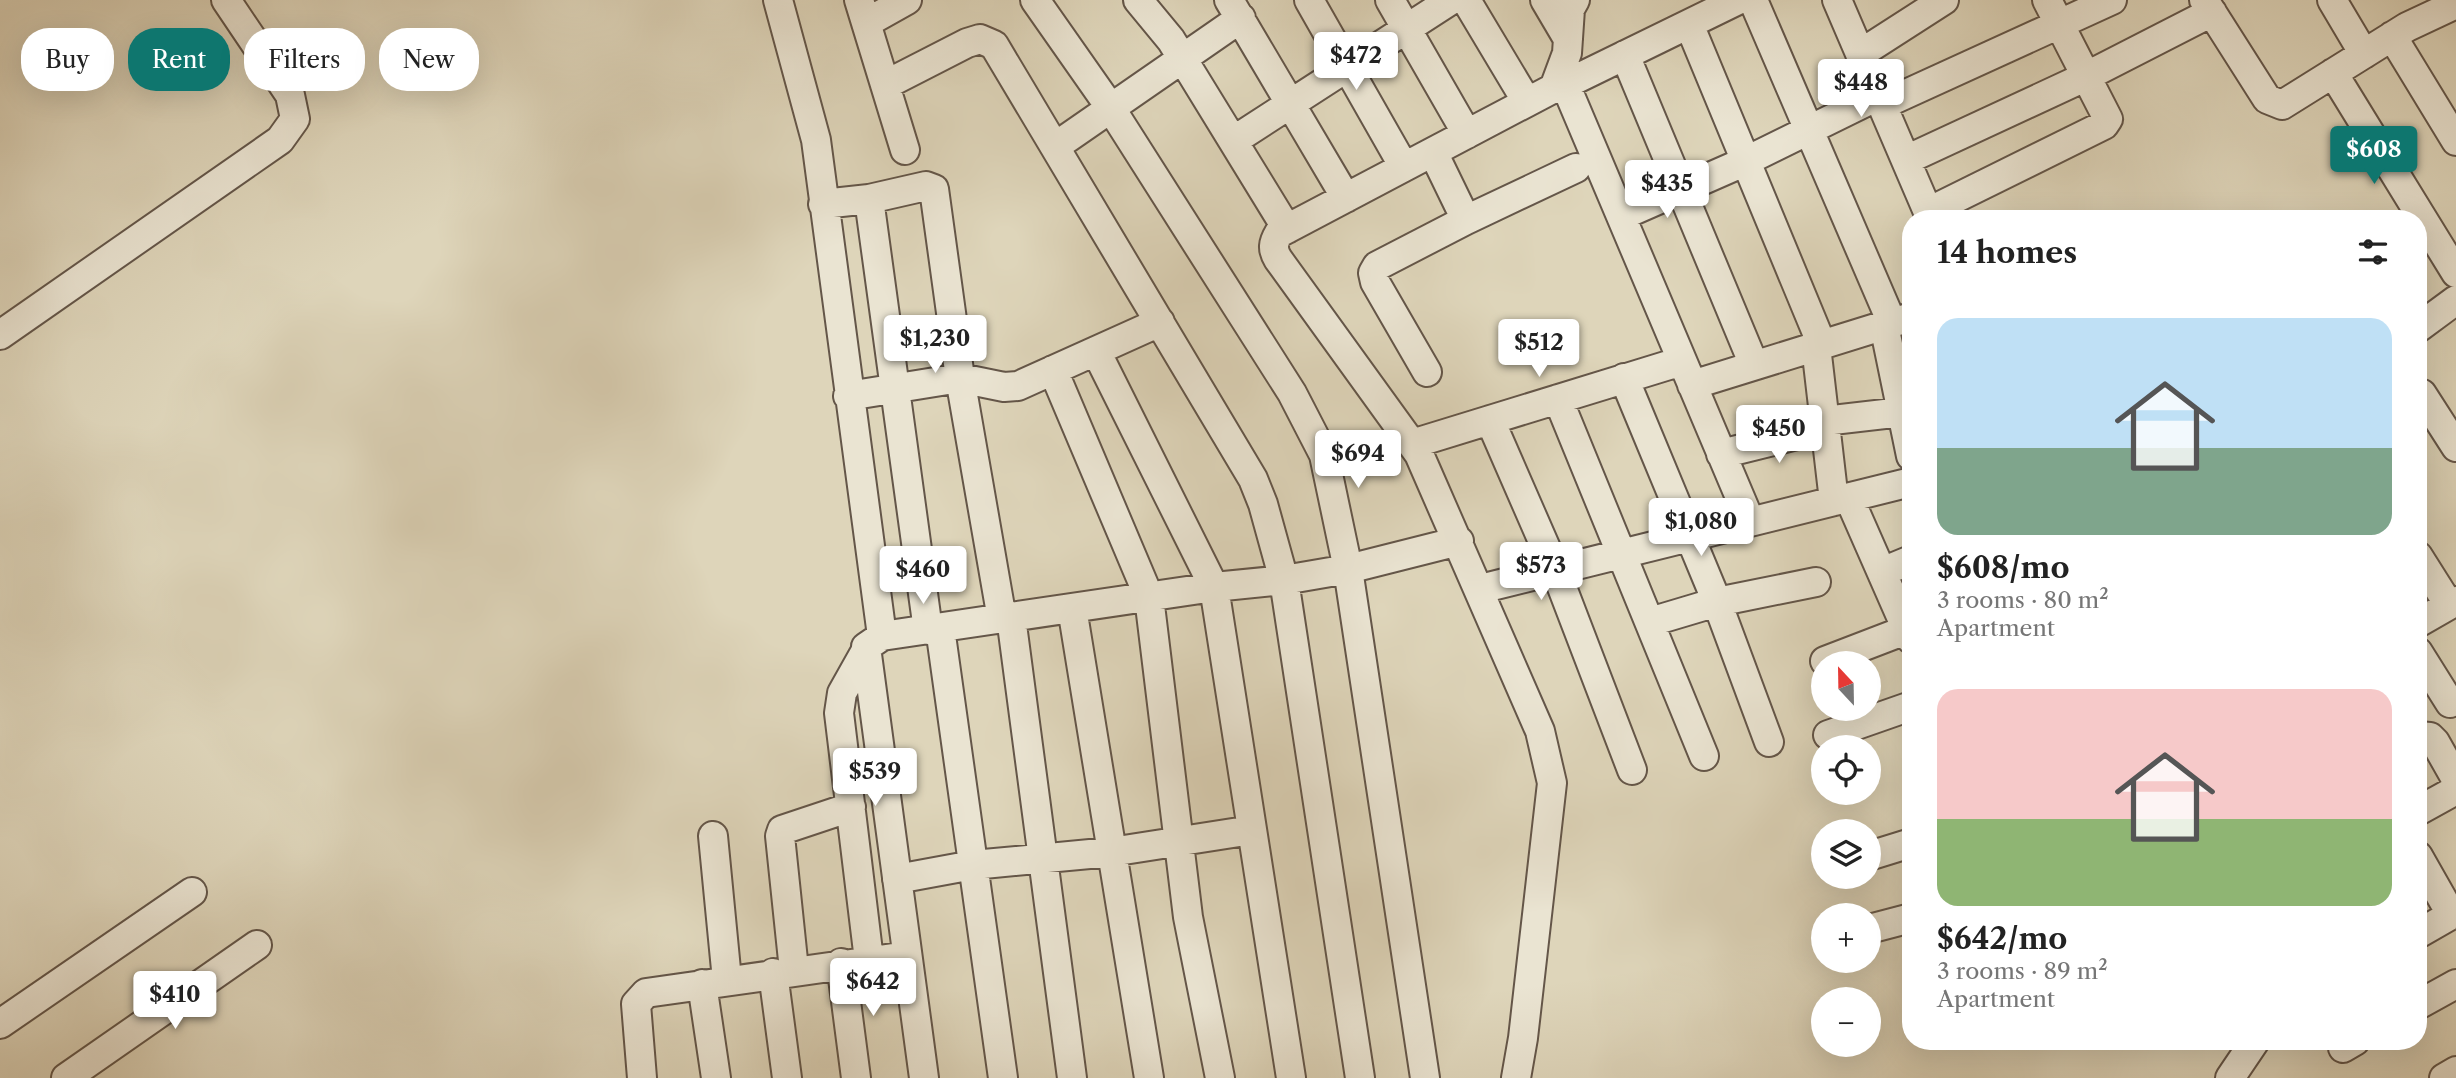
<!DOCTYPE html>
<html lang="en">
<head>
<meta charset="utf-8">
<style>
  :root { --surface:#fff; --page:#f6f6f6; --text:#222; --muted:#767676; --accent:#0f766e }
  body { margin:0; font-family:"Libre Caslon Text",serif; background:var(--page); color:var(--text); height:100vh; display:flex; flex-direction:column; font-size:26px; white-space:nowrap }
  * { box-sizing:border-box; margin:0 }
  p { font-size:23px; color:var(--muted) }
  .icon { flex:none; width:38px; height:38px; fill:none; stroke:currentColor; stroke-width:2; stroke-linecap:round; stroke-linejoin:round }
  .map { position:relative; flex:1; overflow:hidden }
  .sheet { position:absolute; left:1902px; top:210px; width:525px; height:840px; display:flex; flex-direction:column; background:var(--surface); border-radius:28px; box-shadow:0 7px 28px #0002 }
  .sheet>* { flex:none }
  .banner { position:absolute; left:21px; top:28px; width:665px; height:63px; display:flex; gap:14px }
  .needle { width:46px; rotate:338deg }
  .controls { position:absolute; left:1811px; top:651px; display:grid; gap:14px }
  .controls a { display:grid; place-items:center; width:70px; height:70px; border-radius:50%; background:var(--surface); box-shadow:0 7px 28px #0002; font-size:35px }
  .price { position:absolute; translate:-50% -60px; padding:0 16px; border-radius:7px; background:#fff; color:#222; font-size:23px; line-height:46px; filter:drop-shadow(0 2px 4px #0008) }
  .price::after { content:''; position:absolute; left:50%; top:42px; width:21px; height:16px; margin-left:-10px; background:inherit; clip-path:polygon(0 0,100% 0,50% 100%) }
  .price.selected { background:var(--accent); color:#fff }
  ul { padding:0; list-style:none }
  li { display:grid; align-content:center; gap:14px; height:371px; padding:0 35px }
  li span { display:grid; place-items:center; height:217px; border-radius:21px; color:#555 }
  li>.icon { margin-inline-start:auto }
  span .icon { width:126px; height:126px; fill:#fffc; stroke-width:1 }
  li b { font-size:30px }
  h2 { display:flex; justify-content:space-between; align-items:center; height:84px; padding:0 35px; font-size:30px }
  .pill { padding:0 24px; border-radius:28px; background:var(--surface); box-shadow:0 7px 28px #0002; font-size:24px; line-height:63px }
  .pill.selected { background:var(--accent); color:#fff }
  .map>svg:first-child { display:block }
</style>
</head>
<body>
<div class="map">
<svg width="2456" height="1078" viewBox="0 0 2456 1078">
  <rect width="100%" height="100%" fill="#ded5ba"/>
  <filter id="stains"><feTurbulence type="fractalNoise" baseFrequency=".00286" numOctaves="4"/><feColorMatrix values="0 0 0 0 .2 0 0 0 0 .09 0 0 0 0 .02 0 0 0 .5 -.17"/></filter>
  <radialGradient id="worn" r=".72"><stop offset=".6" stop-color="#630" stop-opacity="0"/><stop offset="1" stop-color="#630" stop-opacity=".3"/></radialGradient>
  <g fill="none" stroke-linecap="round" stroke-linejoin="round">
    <g stroke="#645649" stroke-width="32">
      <path id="minor" d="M 778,0 L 816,140 L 882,636
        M 859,0 L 905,150
        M 1035,0 L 1110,107 L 1292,393 L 1324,455 L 1348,569 L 1425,1078
        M 1138,0 L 1171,40 L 1287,229
        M 1229,0 L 1346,198
        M 1309,0 L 1404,167
        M 1390,0 L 1467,134
        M 1466,0 L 1527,102
        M 1545,0 L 1568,39
        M 1753,0 L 1892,323
        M 1837,0 L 1931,219
        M 2204,0 L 2267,99 L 2282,105 L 2407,27 L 2456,4
        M 2332,0 L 2364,54
        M 866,23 L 907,0
        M 1689,24 L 1822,345
        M 2392,36 L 2456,141
        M 1860,54 L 1944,0
        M 1625,55 L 1754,365
        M 1560,72 L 1750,521
        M 2333,73 L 2456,273
        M 1566,84 L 1738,0
        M 885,85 L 967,43 L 980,39 L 994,45 L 1253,479 L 1263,504 L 1284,580 L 1360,1078
        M 1882,105 L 2112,0
        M 1233,141 L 1451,0
        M 1056,146 L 1241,18
        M 1906,160 L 2087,76 L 2212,12
        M 869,199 L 928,630
        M 823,204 L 869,199 L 926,186 L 934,189 L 960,378 L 1002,619
        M 1928,212 L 2104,125 L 2108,119 L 2047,0
        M 1621,216 L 1744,162 L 1878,96
        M 1466,220 L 1576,168
        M 1884,325 L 1911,456
        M 2418,328 L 2456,300
        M 0,335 L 280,140 L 295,119 L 290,95 L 226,0
        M 1816,346 L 1834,501
        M 1096,351 L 1214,587 L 1291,1078
        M 1053,370 L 1149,597 L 1188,917 L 1220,1078
        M 1427,372 L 1375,282 L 1373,273 L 1377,266 L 1466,220 L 1433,152
        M 1624,378 L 1717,602 L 1769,742
        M 1692,385 L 1911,317
        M 2422,394 L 2456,447
        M 848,396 L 960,378 L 1004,387 L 1018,386 L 1160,322
        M 1558,399 L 1704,756
        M 1490,420 L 1555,569 L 1632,770
        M 1824,421 L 1902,412
        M 1412,444 L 1682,361
        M 1721,454 L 1825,428
        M 1849,498 L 1911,639
        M 2418,556 L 2449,605
        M 1882,572 L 1911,560
        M 1480,589 L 1911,482
        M 1072,608 L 1149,1078
        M 1011,617 L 1072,1078
        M 1650,622 L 1717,602 L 1816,582
        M 2418,623 L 2456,601
        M 940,628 L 1003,1078
        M 865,652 L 842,693 L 839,713 L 869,960
        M 2418,652 L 2450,703
        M 1825,661 L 1911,628
        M 1828,735 L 1911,706
        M 2418,736 L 2430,737 L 2435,742 L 2456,779
        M 2418,811 L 2456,790
        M 713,836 L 727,980
        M 1869,856 L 1911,843
        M 2418,856 L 2451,914
        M 897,879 L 973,865 L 1111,852 L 1252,830
        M 1869,929 L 1911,918
        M 2418,934 L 2456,912
        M 841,963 L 856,1078
        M 794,970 L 780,836 L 782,830 L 851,807
        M 773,973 L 787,1078
        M 702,984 L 716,1078
        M 2418,1005 L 2456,984
        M 0,1024 L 192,892
        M 2343,1048 L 2355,1041
        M 66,1078 L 257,945
        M 642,1078 L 636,1004 L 646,993 L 907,956
        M 924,1078 L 866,647 L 882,636 L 1214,587 L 1284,580 L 1348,569 L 1459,541
        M 1516,1078 L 1523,1038 L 1552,783 L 1540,731 L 1419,454 L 1278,259 C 1272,249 1273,243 1279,233 L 1554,88 L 1567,53 L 1570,9 L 1575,0
        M 2230,1078 L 2255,1041
        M 2444,1078 L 2456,1071"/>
    </g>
    <use href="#minor" stroke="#eae4d2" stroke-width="28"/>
  </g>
  <rect width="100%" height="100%" filter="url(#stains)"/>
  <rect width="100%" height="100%" fill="url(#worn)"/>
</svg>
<div class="controls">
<a><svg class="needle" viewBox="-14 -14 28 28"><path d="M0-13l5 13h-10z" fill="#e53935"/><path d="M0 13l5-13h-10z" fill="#767676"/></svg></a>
<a><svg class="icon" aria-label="locate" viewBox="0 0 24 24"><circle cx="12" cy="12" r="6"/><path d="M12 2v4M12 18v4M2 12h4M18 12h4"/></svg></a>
<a><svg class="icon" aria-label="layers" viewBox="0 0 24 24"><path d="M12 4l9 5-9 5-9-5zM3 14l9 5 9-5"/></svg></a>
<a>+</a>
<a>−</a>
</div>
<b class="price" style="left:1356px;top:92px">$472</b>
<b class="price" style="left:1861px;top:119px">$448</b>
<b class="price selected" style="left:2374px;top:186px">$608</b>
<b class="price" style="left:1667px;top:220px">$435</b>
<b class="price" style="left:935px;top:375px">$1,230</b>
<b class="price" style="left:1539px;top:379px">$512</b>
<b class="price" style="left:1779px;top:465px">$450</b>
<b class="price" style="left:1358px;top:490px">$694</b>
<b class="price" style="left:1701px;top:558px">$1,080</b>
<b class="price" style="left:1541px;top:602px">$573</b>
<b class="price" style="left:923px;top:606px">$460</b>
<b class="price" style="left:875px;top:808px">$539</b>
<b class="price" style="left:873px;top:1018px">$642</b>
<b class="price" style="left:175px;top:1031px">$410</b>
<div class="banner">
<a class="pill">Buy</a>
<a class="pill selected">Rent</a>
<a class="pill">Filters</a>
<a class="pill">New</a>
</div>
<section class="sheet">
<h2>14 homes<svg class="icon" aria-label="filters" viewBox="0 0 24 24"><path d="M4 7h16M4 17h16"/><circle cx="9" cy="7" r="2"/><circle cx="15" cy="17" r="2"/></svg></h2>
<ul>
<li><span style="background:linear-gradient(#bfe0f5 60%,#7fa58c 0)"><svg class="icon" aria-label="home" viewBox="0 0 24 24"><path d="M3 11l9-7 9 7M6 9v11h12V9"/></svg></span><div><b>$608/mo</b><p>3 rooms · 80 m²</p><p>Apartment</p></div></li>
<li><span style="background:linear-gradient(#f6c9c9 60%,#8fb573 0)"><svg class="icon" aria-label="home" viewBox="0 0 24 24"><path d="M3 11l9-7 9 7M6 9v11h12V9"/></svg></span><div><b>$642/mo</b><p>3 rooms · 89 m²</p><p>Apartment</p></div></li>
</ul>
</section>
</div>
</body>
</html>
